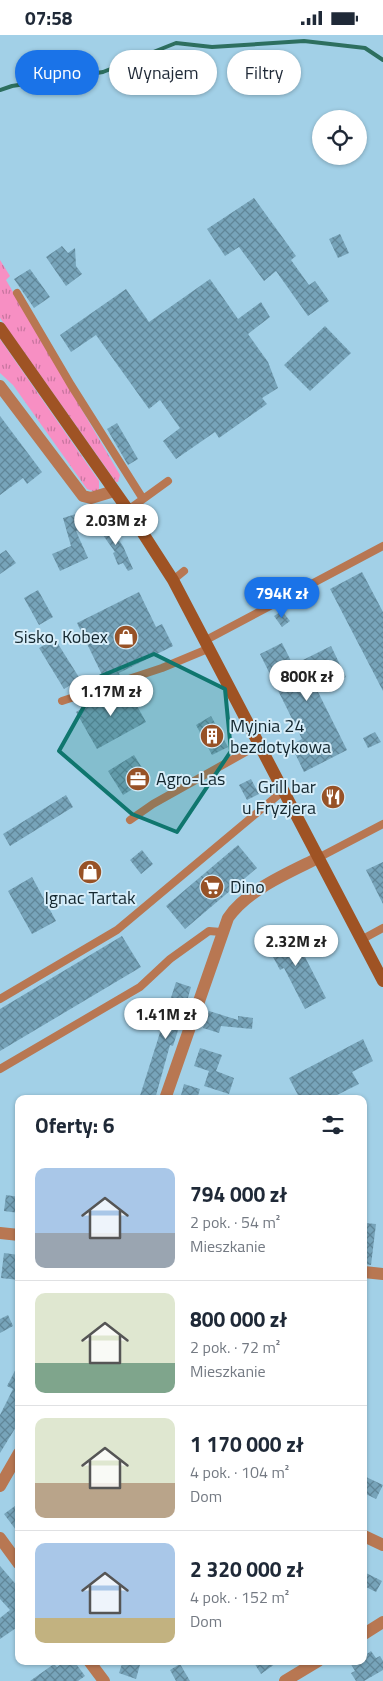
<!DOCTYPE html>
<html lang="pl">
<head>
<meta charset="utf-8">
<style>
  :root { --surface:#fff; --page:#f2f2f3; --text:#1f2937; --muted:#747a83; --line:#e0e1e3; --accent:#1a73e8 }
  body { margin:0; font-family:"Titillium Web",sans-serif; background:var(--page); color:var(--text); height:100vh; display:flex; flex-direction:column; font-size:19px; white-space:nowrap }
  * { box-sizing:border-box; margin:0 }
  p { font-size:16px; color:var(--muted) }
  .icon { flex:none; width:28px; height:28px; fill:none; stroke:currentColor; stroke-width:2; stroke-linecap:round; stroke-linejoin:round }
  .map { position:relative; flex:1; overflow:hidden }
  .sheet { position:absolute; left:15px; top:1060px; width:352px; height:570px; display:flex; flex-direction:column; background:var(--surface); border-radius:10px; box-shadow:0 1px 4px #0004 }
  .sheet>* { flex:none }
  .banner { position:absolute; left:15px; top:15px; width:354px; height:45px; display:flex; gap:10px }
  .buttons { position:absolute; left:312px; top:75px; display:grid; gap:10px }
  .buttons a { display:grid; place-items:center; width:55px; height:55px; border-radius:50%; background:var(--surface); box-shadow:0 1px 4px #0004; font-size:25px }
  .price { position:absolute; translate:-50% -42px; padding:0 11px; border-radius:18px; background:#fff; color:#222; font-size:16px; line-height:32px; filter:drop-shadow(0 1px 2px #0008) }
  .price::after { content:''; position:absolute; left:50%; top:30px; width:15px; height:11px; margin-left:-8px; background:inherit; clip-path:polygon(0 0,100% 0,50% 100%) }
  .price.on { background:var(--accent); color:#fff }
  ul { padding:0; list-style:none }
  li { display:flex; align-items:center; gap:15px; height:125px; padding:0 20px }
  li+li { border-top:1px solid var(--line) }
  li span { display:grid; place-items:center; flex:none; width:140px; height:100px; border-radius:10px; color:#555 }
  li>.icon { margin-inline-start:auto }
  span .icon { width:60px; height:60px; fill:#fffc; stroke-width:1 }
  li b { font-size:21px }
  h2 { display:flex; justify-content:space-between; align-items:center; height:60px; padding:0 20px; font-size:21px }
  .tag { padding:0 18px; border-radius:22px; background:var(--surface); box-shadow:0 1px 4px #0004; font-size:18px; line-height:45px }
  .tag.on { background:var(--accent); color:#fff }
  .status { display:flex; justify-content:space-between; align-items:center; height:35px; padding:0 25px; background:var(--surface); direction:ltr }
  .status svg { height:14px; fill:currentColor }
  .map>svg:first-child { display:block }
</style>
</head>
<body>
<div class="status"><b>07:58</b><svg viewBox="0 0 49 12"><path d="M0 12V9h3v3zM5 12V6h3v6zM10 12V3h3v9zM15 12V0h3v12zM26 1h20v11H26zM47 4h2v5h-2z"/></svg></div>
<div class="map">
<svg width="383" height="1646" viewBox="0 0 383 1646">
  <defs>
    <pattern id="grass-tufts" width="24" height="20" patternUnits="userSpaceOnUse" patternTransform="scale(1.25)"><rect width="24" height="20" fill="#f78fc3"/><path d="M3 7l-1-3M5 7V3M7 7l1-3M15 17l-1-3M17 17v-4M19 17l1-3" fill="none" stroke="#c7759f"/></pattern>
    <pattern id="building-cross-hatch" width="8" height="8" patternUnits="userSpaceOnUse" patternTransform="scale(1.25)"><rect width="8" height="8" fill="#77a4ba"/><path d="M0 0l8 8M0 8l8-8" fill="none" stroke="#608698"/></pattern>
  </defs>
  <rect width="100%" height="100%" fill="#a2d0e7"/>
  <path fill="url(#grass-tufts)" d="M 0,225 L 10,241 L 6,245 L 120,440 L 118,447 L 116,447 L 0,283 Z
    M 0,304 L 99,446 L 99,454 L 96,457 L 87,454 L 13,350 L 0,338 Z"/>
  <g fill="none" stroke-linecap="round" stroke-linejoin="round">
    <path stroke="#2d6f5f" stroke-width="4" d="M 0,55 L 12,51 L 103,37 L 176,8 L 212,12 L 304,6 L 365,13 L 383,25"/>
  </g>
  <path fill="url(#building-cross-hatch)" d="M 254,163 L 296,221 L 291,225 L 309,250 L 315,246 L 329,266 L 308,281 L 276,236 L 264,246 L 239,212 L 225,221 L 207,194 Z
    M 340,199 L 349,218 L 338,223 L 329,204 Z
    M 62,211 L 68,218 L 75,213 L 76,231 L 82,239 L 66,251 L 46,222 Z
    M 30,234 L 50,262 L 34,273 L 14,244 Z
    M 210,244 L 238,284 L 261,267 L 270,282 L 248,299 L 268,327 L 278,353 L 262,363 L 267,369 L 219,403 L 215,397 L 176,424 L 163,406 L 180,393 L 160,365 L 149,374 L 96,300 L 71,317 L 60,300 L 126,254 L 149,287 Z
    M 325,291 L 351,318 L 310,356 L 284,330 Z
    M 0,381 L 42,437 L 27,449 L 23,443 L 0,460 Z
    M 117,388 L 138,424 L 128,430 L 107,394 Z
    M 95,473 L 100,488 L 76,496 L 88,523 L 60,536 L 52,519 L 71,511 L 63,483 Z
    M 106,487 L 123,511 L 133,534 L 128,536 L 123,528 L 118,530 L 113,518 L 115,517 L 98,493 Z
    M 6,515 L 16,528 L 0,539 L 0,519 Z
    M 362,537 L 383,577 L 383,656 L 330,554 Z
    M 38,555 L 53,582 L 39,590 L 24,563 Z
    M 139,557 L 156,592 L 162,589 L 173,611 L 119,638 L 120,641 L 105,646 L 77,588 Z
    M 282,576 L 290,586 L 282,592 L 274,581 Z
    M 55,604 L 80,644 L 64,654 L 39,613 Z
    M 282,608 L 293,630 L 331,611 L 346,642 L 334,648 L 329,639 L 313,647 L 347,715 L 304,737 L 291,710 L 302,704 L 260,619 Z
    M 126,651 L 146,687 L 97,714 L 76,677 L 110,656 Z
    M 211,681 L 228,712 L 212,720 L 196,690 Z
    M 375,697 L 381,707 L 368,713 L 363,703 Z
    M 134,720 L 149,744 L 123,760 L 108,736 Z
    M 251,744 L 259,759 L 247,765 L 239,750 Z
    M 66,760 L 73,772 L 10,811 L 3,799 Z
    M 238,810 L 257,833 L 185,894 L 166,871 Z
    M 142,815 L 153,829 L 141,839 L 130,825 Z
    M 383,827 L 383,869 L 366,835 Z
    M 32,842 L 56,886 L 32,899 L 8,856 Z
    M 284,893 L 295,913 L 307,907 L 313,918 L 305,922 L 326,963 L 305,974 L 284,933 L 280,935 L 263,903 Z
    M 122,901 L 141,932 L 0,1016 L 0,974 Z
    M 176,947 L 191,952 L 183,980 L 173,1011 L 170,1010 L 155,1064 L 139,1064 Z
    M 154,964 L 160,973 L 146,981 L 141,972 Z
    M 209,976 L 238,985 L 238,981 L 253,983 L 252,994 L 221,991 L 219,998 L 203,993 Z
    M 363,1004 L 373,1026 L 352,1037 L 359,1049 L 329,1064 L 300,1064 L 289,1043 Z
    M 200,1013 L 222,1020 L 216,1036 L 234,1043 L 229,1059 L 204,1051 L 209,1036 L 194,1031 Z
    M 184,1049 L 200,1054 L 197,1064 L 180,1064 Z
    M 6,1160 L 19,1162 L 19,1178 L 4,1176 Z
    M 364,1188 L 376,1189 L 371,1230 L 364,1229 Z
    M 4,1218 L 19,1220 L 19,1245 L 1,1243 Z
    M 8,1280 L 13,1291 L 0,1298 L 0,1284 Z
    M 19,1328 L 19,1387 L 0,1418 L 0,1380 L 13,1354 L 7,1351 Z
    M 364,1441 L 383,1450 L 376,1464 L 364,1458 Z
    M 19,1468 L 19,1499 L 4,1479 Z
    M 0,1531 L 19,1553 L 19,1591 L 0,1604 L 0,1583 L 10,1575 L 0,1564 Z
    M 364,1537 L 382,1546 L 376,1557 L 364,1551 Z
    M 371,1616 L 376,1623 L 380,1621 L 383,1626 L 383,1635 L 364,1646 L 356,1646 L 351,1638 L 355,1636 L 349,1626 L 364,1626 L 364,1621 Z
    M 65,1626 L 74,1626 L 85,1641 L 78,1646 L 30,1646 L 54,1629 L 57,1632 Z
    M 123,1626 L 141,1626 L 136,1644 L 119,1638 Z
    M 253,1626 L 279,1626 L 261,1639 Z
    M 180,1629 L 190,1646 L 176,1646 L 170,1635 Z"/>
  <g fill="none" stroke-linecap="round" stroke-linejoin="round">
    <path stroke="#b87752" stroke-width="8" d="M 17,258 L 71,350 L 143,464
      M 128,475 L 168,446
      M 173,545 L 184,536
      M 206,605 L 383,511
      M 62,666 L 162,633 L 210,613
      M 130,785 L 153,769 L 260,709
      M 318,823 L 383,789
      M 361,905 L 383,893
      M 0,964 L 117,895 L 283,756
      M 0,1034 L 140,952 L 170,924 L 209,896 L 221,897"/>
    <path stroke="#b87752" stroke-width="12" d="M 0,351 L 83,461 L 91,463 L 114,456
      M 165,1064 L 228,883 C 247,855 288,838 318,823
      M 0,1198 L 19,1200
      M 364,1237 L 383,1239
      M 0,1451 L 19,1418
      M 364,1501 L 383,1510
      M 0,1503 L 19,1529
      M 364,1599 L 383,1587
      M 89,1626 L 104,1646
      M 285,1646 L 318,1626"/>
    <path stroke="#9f5324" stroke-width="12" d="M 0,293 L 128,475 L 173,545 L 383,946"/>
  </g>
  <path fill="#0f766e" fill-opacity="0.2" stroke="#0f766e" stroke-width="4" stroke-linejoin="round" d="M 154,619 L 225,654 L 231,716 L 177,797 L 132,779 L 59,716 L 101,641 Z"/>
  <defs>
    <g id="shop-disc" transform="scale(1.25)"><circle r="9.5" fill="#975227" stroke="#d6edf9"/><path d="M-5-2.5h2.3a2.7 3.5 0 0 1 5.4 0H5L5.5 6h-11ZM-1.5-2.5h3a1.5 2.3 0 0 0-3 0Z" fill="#fff"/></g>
    <g id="building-disc" transform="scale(1.25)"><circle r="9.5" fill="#975227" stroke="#d6edf9"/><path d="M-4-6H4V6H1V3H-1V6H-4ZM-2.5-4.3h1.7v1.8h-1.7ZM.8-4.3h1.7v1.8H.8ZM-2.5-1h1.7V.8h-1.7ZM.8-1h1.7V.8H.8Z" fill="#fff"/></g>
    <g id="office-disc" transform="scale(1.25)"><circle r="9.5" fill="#975227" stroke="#d6edf9"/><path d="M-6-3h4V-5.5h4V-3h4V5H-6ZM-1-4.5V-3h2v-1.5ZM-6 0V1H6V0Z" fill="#fff"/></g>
    <g id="restaurant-disc" transform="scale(1.25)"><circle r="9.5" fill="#975227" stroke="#d6edf9"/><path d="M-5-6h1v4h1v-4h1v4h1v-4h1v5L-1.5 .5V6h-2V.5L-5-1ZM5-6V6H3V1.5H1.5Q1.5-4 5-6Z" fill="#fff"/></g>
    <g id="supermarket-disc" transform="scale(1.25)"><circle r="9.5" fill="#975227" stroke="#d6edf9"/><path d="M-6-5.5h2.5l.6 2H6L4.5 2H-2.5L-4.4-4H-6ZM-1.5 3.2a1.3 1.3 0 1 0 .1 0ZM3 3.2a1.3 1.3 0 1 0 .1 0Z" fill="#fff"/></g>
  </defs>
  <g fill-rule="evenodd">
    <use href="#shop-disc" x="126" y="602"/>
    <use href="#building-disc" x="212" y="701"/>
    <use href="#office-disc" x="138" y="744"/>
    <use href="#restaurant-disc" x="333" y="762"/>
    <use href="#shop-disc" x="90" y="837"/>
    <use href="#supermarket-disc" x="212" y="852"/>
  </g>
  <g text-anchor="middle" stroke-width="4" stroke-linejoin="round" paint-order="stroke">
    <g font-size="18" fill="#14272f" stroke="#d6edf9" text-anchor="start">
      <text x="108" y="608" text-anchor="end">Sisko, Kobex</text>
      <text x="230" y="697">Myjnia 24<tspan x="230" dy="21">bezdotykowa</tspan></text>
      <text x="156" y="750">Agro-Las</text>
      <text x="316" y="758" text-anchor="end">Grill bar<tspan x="316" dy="21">u Fryzjera</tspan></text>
      <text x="230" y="858">Dino</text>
      <text x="90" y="869" text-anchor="middle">Ignac Tartak</text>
    </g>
  </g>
</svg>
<div class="buttons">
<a><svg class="icon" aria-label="locate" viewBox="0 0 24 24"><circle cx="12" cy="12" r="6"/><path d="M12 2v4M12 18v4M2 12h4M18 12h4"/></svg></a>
</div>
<b class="price" style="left:116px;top:511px">2.03M zł</b>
<b class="price on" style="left:282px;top:584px">794K zł</b>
<b class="price" style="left:307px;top:667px">800K zł</b>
<b class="price" style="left:111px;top:682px">1.17M zł</b>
<b class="price" style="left:296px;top:932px">2.32M zł</b>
<b class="price" style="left:166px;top:1005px">1.41M zł</b>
<div class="banner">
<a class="tag on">Kupno</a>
<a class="tag">Wynajem</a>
<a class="tag">Filtry</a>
</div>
<section class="sheet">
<h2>Oferty: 6<svg class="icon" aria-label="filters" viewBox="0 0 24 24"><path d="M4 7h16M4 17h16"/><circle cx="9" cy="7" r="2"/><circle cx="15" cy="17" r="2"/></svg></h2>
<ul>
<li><span style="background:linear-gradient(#a9c7e8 65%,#9aa5b1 0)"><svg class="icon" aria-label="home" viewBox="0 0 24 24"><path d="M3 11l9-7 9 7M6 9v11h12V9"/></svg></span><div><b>794 000 zł</b><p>2 pok. · 54 m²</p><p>Mieszkanie</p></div></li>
<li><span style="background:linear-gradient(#dfe7d0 70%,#7fa58c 0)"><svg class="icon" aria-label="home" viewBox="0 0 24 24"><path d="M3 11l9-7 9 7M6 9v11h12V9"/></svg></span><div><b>800 000 zł</b><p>2 pok. · 72 m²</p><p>Mieszkanie</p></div></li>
<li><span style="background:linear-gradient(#dfe7d0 65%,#b9a48a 0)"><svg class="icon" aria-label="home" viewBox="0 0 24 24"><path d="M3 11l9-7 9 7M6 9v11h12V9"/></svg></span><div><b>1 170 000 zł</b><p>4 pok. · 104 m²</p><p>Dom</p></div></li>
<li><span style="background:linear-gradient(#a9c7e8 75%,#c2b280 0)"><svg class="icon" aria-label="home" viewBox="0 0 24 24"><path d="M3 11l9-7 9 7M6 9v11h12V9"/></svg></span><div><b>2 320 000 zł</b><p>4 pok. · 152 m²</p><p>Dom</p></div></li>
</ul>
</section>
</div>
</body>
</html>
